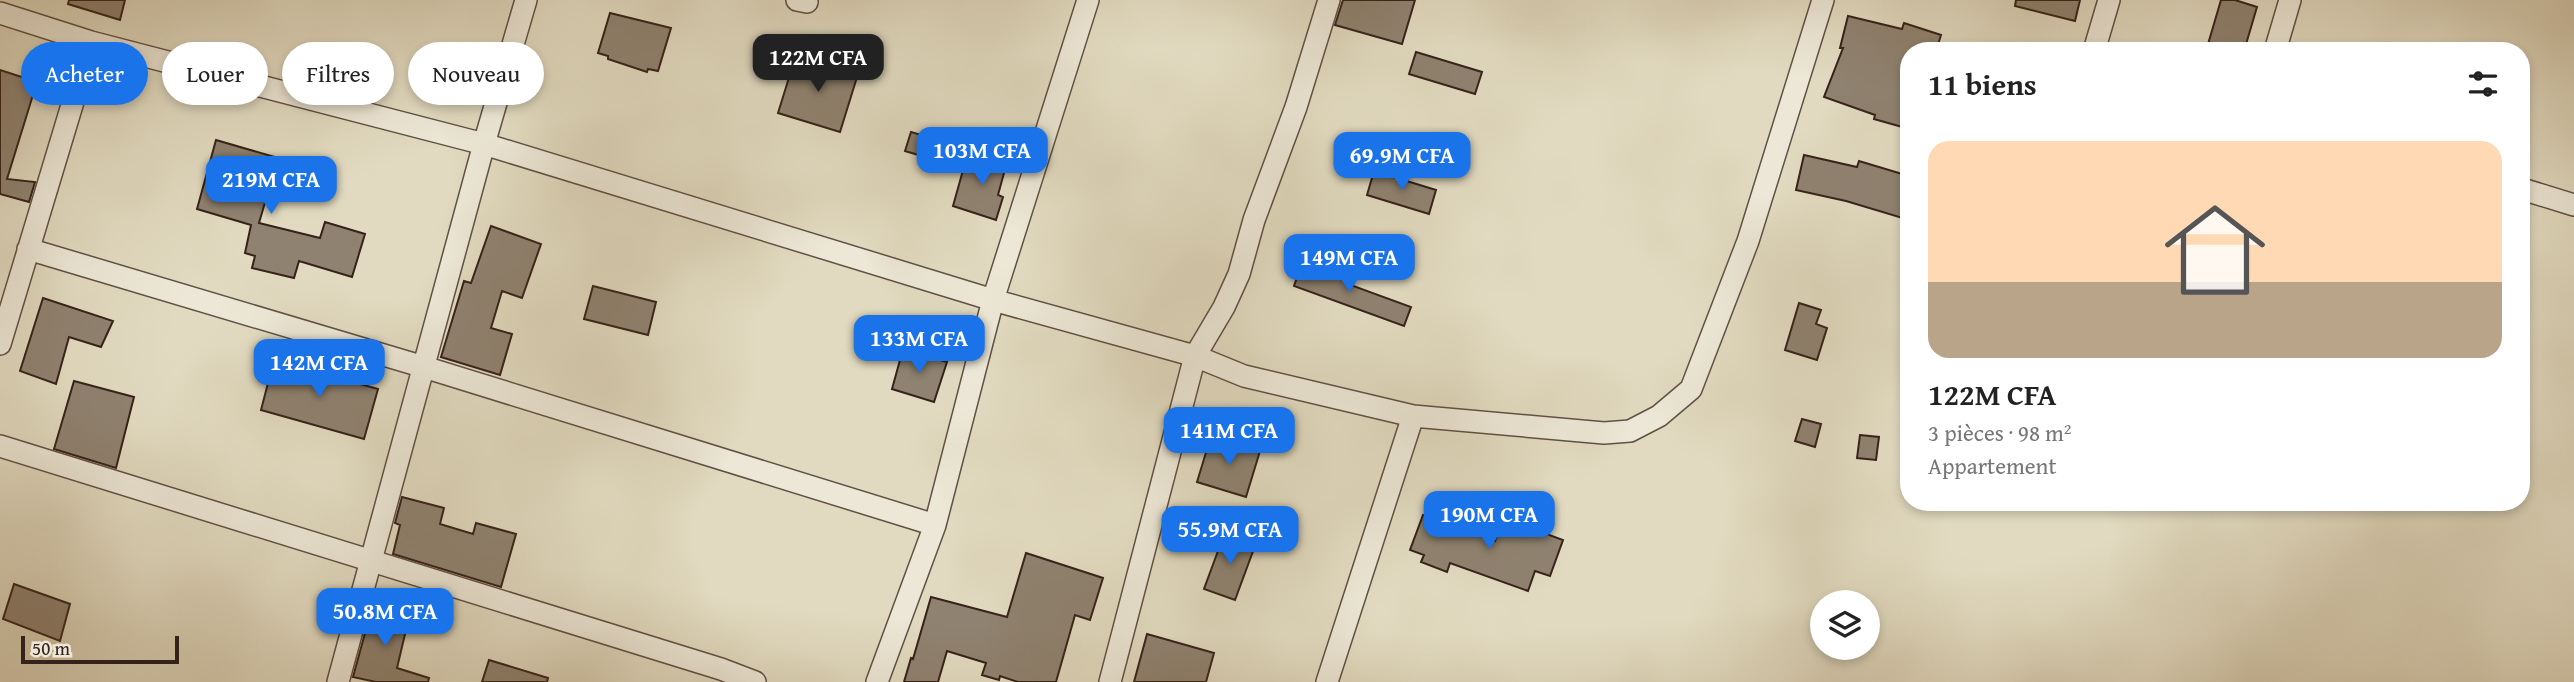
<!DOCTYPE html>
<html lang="fr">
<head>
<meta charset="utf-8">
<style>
  :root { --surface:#fff; --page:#f6f6f6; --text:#222; --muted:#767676; --line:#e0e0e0; --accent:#1a73e8 }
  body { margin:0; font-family:"Gentium Book Plus",serif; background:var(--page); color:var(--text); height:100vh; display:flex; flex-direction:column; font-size:26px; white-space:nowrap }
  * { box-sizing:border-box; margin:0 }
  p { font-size:23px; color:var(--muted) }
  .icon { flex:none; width:38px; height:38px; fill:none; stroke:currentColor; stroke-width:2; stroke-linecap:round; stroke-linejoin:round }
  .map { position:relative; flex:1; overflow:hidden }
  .drawer { position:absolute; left:1900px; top:42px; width:630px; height:469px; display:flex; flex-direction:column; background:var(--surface); border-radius:28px; box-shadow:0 4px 10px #0003 }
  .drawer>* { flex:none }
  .guide { position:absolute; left:21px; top:42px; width:665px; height:63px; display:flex; gap:14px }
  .fabs { position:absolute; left:1810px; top:590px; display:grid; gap:14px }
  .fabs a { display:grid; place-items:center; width:70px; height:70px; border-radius:50%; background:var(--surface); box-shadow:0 4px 10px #0003; font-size:35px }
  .scale { position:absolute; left:21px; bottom:18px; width:158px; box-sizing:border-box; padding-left:7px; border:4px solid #36221a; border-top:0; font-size:19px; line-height:24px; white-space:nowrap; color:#36221a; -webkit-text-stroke:5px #ece7d6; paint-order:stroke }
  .price { position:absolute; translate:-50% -60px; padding:0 16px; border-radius:14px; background:var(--accent); color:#fff; font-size:23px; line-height:46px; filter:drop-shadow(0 2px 4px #0008) }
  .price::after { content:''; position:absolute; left:50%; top:42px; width:21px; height:16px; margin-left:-10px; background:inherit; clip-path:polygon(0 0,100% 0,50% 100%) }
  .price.current { background:#222; color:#fff }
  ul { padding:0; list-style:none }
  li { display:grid; align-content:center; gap:14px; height:371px; padding:0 28px }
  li+li { border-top:2px solid var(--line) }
  li span { display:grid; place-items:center; height:217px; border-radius:21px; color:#555 }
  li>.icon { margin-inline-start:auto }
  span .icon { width:126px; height:126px; fill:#fffc; stroke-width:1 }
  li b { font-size:30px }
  h2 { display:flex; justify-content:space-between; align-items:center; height:84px; padding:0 28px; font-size:30px }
  .chip { padding:0 24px; border-radius:32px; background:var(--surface); box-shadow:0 4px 10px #0003; font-size:24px; line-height:63px }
  .chip.current { background:var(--accent); color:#fff }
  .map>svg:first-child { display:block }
</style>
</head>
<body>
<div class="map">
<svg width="2574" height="682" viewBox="0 0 2574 682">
  <rect width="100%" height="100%" fill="#e1dac0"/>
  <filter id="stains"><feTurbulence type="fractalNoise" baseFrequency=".00286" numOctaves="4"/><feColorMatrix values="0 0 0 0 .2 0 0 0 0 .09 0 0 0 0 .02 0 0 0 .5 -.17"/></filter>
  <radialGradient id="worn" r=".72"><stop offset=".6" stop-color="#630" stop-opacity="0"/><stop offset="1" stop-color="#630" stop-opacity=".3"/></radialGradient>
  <path fill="#8f8270" stroke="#36221a" stroke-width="2" d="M 69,0 L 125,0 L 120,20 L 68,4 Z
    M 1343,0 L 1415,0 L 1402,44 L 1335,25 Z
    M 2016,0 L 2080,0 L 2075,21 L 2015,6 Z
    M 2221,0 L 2235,0 L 2257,7 L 2244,51 L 2206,51 Z
    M 610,13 L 671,28 L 658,71 L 648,69 L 647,72 L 608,59 L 608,56 L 598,53 Z
    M 1848,16 L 1902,29 L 1904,23 L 1941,35 L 1936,51 L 1909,51 L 1909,129 L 1874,119 L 1875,115 L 1824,97 L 1843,48 L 1840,48 Z
    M 1416,52 L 1482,72 L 1475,94 L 1409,74 Z
    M 796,55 L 858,74 L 840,132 L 778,113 Z
    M 0,70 L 37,82 L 7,179 L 35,182 L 29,202 L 0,194 Z
    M 911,132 L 948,143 L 942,162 L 905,151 Z
    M 216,140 L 278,158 L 259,223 L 320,238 L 325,222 L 365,234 L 352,277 L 299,261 L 294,278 L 252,268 L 255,256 L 245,253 L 251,225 L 197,209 Z
    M 981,154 L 1007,162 L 998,195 L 1003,197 L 996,220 L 953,206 L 965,163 L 977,167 Z
    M 1804,155 L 1857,167 L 1859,161 L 1909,176 L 1909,220 L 1846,201 L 1796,190 Z
    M 1374,171 L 1436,190 L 1429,214 L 1367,195 Z
    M 491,226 L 541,244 L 522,298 L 502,291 L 491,328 L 512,334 L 500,375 L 441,357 L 464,281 L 471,283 Z
    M 1303,261 L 1347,277 L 1345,283 L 1411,307 L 1404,326 L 1294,286 Z
    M 593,286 L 656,302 L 648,335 L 584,319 Z
    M 43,298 L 113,321 L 101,347 L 69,337 L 56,384 L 20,371 Z
    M 1799,303 L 1821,310 L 1816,324 L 1827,328 L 1817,360 L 1785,350 Z
    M 903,349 L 947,362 L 934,402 L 892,389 Z
    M 274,360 L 378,389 L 364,439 L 261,410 Z
    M 74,381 L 134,397 L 116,468 L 54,449 Z
    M 1802,419 L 1821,424 L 1815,447 L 1795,441 Z
    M 1860,435 L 1879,437 L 1876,460 L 1857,458 Z
    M 1211,436 L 1260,451 L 1246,497 L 1197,482 Z
    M 402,497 L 444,508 L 440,524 L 473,534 L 476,523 L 516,534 L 501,587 L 393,554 L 400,525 L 395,523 Z
    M 1423,515 L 1495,541 L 1504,518 L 1563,540 L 1550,576 L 1535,571 L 1528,591 L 1450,563 L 1447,572 L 1421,562 L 1424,555 L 1410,550 Z
    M 1225,532 L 1256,543 L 1235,600 L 1204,589 Z
    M 1026,553 L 1103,578 L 1090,620 L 1075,615 L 1056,682 L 1018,682 L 1000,676 L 999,680 L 982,675 L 986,663 L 947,651 L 938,682 L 904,682 L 911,658 L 913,659 L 931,597 L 1007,617 Z
    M 14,584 L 70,604 L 60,641 L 3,619 Z
    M 373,604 L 410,613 L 397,668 L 429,678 L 428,682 L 376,682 L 353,677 Z
    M 1147,634 L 1214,653 L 1206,682 L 1134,682 Z
    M 489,660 L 548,678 L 547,682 L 482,682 Z"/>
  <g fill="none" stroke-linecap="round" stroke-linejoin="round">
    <g stroke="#615044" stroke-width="24">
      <path id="minor" d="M 797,0 L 807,2
        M 0,13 L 91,42 L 484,144 L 993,300 L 1195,356 L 1244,376 L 1413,416 L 1604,433 L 1630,431 L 1659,416 L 1691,389 L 1748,241 L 1823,0
        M 2094,51 L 2109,0
        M 2275,51 L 2290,0
        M 2522,189 L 2574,205
        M 28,249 L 424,367 L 935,525
        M 0,344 L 91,42
        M 0,446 L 721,669 L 755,682
        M 338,682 L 484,144 L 526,0
        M 877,682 L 935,525 L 993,300 L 1088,0
        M 1110,682 L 1195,356 L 1224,307 L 1239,274 L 1254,220 L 1296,107 L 1329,0
        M 1327,682 L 1413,416"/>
    </g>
    <use href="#minor" stroke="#ece7d6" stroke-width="21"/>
  </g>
  <rect width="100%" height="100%" filter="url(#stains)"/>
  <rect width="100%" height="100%" fill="url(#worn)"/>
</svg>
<div class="fabs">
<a><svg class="icon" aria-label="layers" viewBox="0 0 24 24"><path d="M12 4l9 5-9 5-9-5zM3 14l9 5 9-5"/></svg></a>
</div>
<div class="scale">50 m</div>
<b class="price current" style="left:818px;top:94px">122M CFA</b>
<b class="price" style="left:982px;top:187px">103M CFA</b>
<b class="price" style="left:1402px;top:192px">69.9M CFA</b>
<b class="price" style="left:271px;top:216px">219M CFA</b>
<b class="price" style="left:1349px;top:294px">149M CFA</b>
<b class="price" style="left:919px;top:375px">133M CFA</b>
<b class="price" style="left:319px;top:399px">142M CFA</b>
<b class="price" style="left:1229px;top:467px">141M CFA</b>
<b class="price" style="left:1489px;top:551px">190M CFA</b>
<b class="price" style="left:1230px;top:566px">55.9M CFA</b>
<b class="price" style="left:385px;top:648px">50.8M CFA</b>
<div class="guide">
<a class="chip current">Acheter</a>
<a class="chip">Louer</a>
<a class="chip">Filtres</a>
<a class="chip">Nouveau</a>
</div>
<section class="drawer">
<h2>11 biens<svg class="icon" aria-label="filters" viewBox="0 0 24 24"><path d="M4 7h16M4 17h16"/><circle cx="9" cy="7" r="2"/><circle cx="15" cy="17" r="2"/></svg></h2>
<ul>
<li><span style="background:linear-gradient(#ffd9b3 65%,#b9a48a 0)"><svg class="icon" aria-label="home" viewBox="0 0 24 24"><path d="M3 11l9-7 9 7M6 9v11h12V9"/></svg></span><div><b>122M CFA</b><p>3 pièces · 98 m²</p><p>Appartement</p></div></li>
</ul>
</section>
</div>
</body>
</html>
